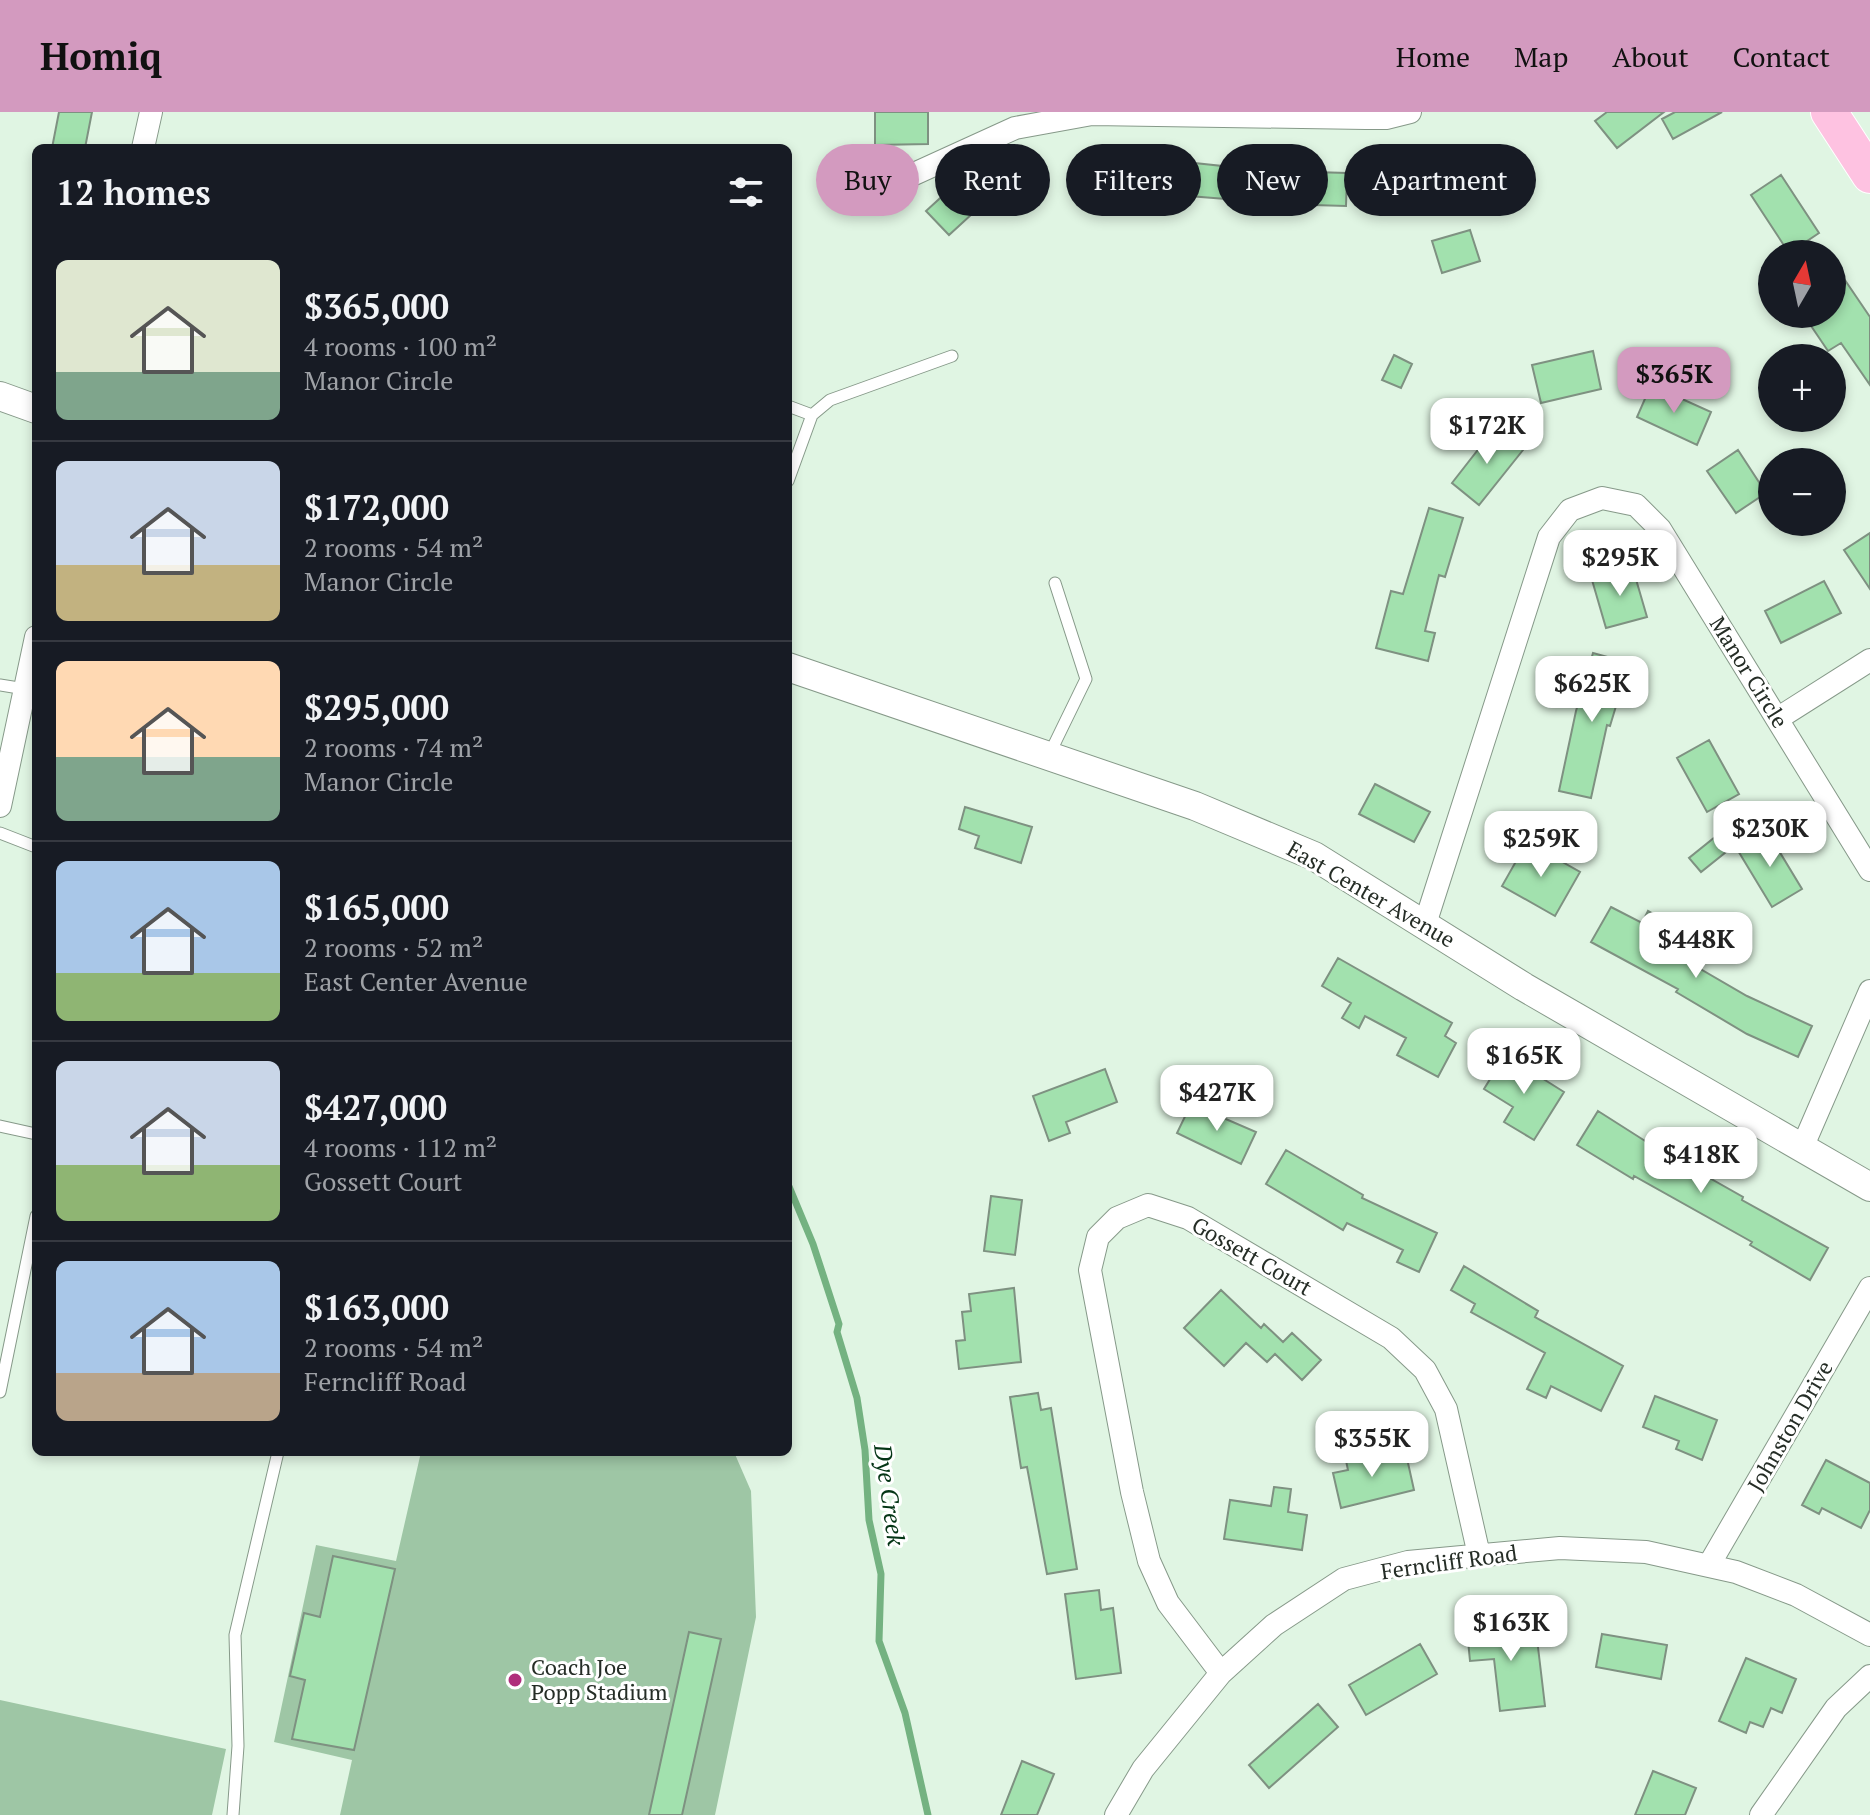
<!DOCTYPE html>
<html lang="en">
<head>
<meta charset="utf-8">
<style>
  :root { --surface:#171b24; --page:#20242c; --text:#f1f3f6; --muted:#9ea1a6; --line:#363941; --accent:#d39abf }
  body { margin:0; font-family:"PT Serif",serif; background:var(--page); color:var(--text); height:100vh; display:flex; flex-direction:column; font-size:30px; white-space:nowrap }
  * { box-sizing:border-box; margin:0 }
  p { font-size:26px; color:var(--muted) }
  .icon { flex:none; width:44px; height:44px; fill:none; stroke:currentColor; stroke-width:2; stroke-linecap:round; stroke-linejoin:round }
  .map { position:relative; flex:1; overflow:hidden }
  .sheet { position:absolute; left:32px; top:32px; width:760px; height:1312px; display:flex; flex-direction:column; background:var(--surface); border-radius:12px; box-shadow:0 4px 12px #0003 }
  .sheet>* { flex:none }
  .guide { position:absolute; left:816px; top:32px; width:760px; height:72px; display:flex; gap:16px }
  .needle { width:52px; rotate:9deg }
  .tools { position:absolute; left:1758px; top:128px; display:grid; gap:16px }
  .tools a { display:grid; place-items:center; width:88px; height:88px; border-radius:50%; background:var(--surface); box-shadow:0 4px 12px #0003; font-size:40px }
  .price { position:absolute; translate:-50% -68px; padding:0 18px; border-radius:16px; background:#fff; color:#222; font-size:26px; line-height:52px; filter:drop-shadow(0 2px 4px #0008) }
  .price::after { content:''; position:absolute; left:50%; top:48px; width:24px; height:18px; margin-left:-12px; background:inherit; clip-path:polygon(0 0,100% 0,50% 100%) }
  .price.active { background:var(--accent); color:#111 }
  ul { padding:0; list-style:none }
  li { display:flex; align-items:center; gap:24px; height:200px; padding:0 24px }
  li+li { border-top:2px solid var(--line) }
  li span { display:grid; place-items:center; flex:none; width:224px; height:160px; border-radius:12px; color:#555 }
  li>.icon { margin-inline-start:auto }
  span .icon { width:96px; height:96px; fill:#fffc; stroke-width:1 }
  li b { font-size:34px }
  h2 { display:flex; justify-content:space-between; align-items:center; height:96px; padding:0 24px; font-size:34px }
  .tag { padding:0 28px; border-radius:36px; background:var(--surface); box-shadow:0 4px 12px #0003; font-size:28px; line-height:72px }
  .tag.active { background:var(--accent); color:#111 }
  header { display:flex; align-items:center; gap:48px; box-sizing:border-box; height:112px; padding:0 40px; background:var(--accent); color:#111 }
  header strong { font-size:38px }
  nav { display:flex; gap:44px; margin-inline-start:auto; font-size:28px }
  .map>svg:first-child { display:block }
</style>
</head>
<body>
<header>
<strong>Homiq</strong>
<nav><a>Home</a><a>Map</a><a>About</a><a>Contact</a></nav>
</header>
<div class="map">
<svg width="1870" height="1703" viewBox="0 0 1870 1703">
  <rect width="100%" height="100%" fill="#e0f5e3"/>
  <path fill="#9ec6a5" d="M 421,1340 L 734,1340 L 751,1379 L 756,1505 L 715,1703 L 340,1703 L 352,1648 L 274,1630 L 316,1433 L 396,1449 Z
    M 0,1588 L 226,1637 L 212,1703 L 0,1703 Z"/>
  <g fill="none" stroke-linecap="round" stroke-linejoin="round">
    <path stroke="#74b281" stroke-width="7" d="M 788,1072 L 813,1132 L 839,1212 L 837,1220 L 857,1286 L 865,1338 L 869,1408 L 881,1462 L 879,1529 L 905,1601 L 928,1703"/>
  </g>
  <path fill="#a2e1ae" stroke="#7e9181" stroke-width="2" d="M 59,0 L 92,0 L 85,36 L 52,36 Z
    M 875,0 L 928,0 L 928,32 L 875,33 Z
    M 1607,0 L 1664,0 L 1617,36 L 1595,9 Z
    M 1675,0 L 1722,0 L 1673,27 L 1662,7 Z
    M 1185,50 L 1241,56 L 1238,88 L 1189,84 L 1190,72 L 1182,72 Z
    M 1091,54 L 1149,58 L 1147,91 L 1097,88 L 1097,75 L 1090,75 Z
    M 1280,59 L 1347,61 L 1346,94 L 1279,92 Z
    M 1781,63 L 1819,121 L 1789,141 L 1751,83 Z
    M 949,78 L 972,102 L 949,123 L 926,99 Z
    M 1470,118 L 1480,149 L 1442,161 L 1432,129 Z
    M 1832,149 L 1870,205 L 1870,273 L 1841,231 L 1828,239 L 1803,202 L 1832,202 Z
    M 1593,239 L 1601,277 L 1541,291 L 1532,253 Z
    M 1394,243 L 1412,252 L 1401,276 L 1382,268 Z
    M 1651,273 L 1711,300 L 1697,333 L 1637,305 Z
    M 1495,316 L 1523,338 L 1479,393 L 1452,371 Z
    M 1738,338 L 1766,381 L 1736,401 L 1707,359 Z
    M 1429,396 L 1463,406 L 1445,465 L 1439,463 L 1425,519 L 1435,521 L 1428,549 L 1376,536 L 1391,479 L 1403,482 Z
    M 1870,421 L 1870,477 L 1844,438 Z
    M 1633,457 L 1647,505 L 1606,516 L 1592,468 Z
    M 1824,469 L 1841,501 L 1781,531 L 1765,499 Z
    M 1593,541 L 1629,551 L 1610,614 L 1607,613 L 1591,686 L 1559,679 L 1576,599 Z
    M 1709,628 L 1739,682 L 1707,700 L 1677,646 Z
    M 1375,672 L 1430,700 L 1414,730 L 1359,702 Z
    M 965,695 L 1032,715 L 1021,751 L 975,736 L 979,724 L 959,717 Z
    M 1725,717 L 1736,732 L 1701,760 L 1689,746 Z
    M 1767,719 L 1802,777 L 1772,795 L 1737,737 Z
    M 1527,730 L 1580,760 L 1555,804 L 1502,774 Z
    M 1611,795 L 1642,811 L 1648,799 L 1678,816 L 1666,837 L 1747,884 L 1812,914 L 1798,945 L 1747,922 L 1676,880 L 1678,877 L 1591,830 Z
    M 1338,846 L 1452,911 L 1445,924 L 1456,931 L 1438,965 L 1397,943 L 1406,926 L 1365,904 L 1359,916 L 1342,906 L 1351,891 L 1322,874 Z
    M 1505,943 L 1564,980 L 1534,1028 L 1504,1010 L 1513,995 L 1484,977 Z
    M 1105,957 L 1117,990 L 1066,1010 L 1070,1021 L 1049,1029 L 1033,984 Z
    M 1191,992 L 1256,1020 L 1241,1052 L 1177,1021 Z
    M 1598,999 L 1653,1034 L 1743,1085 L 1742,1088 L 1828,1136 L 1810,1168 L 1750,1133 L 1752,1130 L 1634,1064 L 1633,1067 L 1577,1033 Z
    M 1286,1038 L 1363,1083 L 1362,1086 L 1437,1121 L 1419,1160 L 1397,1150 L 1403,1138 L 1347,1111 L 1343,1118 L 1266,1072 Z
    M 991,1084 L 1022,1088 L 1015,1143 L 984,1139 Z
    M 1464,1154 L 1538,1199 L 1535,1205 L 1623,1254 L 1601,1299 L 1551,1274 L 1546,1286 L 1527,1277 L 1545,1241 L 1471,1200 L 1475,1192 L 1451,1178 Z
    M 1014,1176 L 1021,1250 L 959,1257 L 956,1229 L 965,1228 L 962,1200 L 971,1199 L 969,1182 Z
    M 1221,1178 L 1261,1216 L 1264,1212 L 1283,1230 L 1292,1221 L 1321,1248 L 1302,1268 L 1275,1242 L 1267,1250 L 1246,1231 L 1224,1254 L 1184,1216 Z
    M 1038,1281 L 1041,1298 L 1051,1296 L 1077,1457 L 1047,1462 L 1027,1355 L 1021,1356 L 1010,1285 Z
    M 1655,1284 L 1717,1308 L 1702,1348 L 1676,1337 L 1679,1329 L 1643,1315 Z
    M 1365,1339 L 1368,1351 L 1406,1342 L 1414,1378 L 1341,1396 L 1333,1361 L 1348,1358 L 1345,1344 Z
    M 1826,1348 L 1870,1371 L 1870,1398 L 1861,1416 L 1822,1396 L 1819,1402 L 1802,1393 Z
    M 1274,1375 L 1291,1377 L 1288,1400 L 1307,1403 L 1302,1438 L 1224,1427 L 1230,1388 L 1271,1394 Z
    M 333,1444 L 395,1457 L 354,1638 L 292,1627 L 305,1568 L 290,1564 L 304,1501 L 320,1505 Z
    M 1099,1478 L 1101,1498 L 1113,1496 L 1121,1561 L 1076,1567 L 1065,1482 Z
    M 1535,1510 L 1545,1594 L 1500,1599 L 1494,1547 L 1470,1549 L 1467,1518 Z
    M 689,1520 L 721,1527 L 682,1703 L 649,1703 Z
    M 1602,1522 L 1667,1533 L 1661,1567 L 1596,1555 Z
    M 1420,1532 L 1437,1562 L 1366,1603 L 1349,1573 Z
    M 1746,1546 L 1796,1567 L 1782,1601 L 1771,1596 L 1763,1615 L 1750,1610 L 1746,1621 L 1719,1609 Z
    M 1318,1592 L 1338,1615 L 1269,1676 L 1249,1653 Z
    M 1022,1649 L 1054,1662 L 1037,1703 L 1001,1703 Z
    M 1653,1659 L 1696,1676 L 1685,1703 L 1635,1703 Z"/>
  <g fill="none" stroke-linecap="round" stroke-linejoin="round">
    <g stroke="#869989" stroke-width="13">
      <path id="service" d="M 788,294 L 812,303
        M 788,369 L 812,303 L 830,288 L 952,244
        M 0,573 L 25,577
        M 1049,643 L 1086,567 L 1055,471
        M 0,721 L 36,735
        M 0,1014 L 36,1022
        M 0,1280 L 36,1104
        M 233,1703 L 238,1634 L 235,1523 L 278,1340"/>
    </g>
    <g stroke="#869989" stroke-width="24">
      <path id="minor" d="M 143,36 L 151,0
        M 914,62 L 1015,16 L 1092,2 L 1366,6 L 1386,6 L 1410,0
        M 1777,607 L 1870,548
        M 0,694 L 36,525
        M 1425,812 L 1549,425 L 1570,398 L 1602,386 L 1636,393 L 1660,417 L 1870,758
        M 1802,1036 L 1870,879
        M 1709,1453 L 1870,1176
        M 1221,1561 L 1168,1491 L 1149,1449 L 1132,1380 L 1090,1158 L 1098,1125 L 1117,1106 L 1148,1093 L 1188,1106 L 1391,1226 L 1425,1258 L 1446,1297 L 1479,1443
        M 1116,1703 L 1143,1657 L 1221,1561 L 1274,1513 L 1344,1467 L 1408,1450 L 1560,1436 L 1646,1440 L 1736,1460 L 1796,1483 L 1870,1523
        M 1761,1703 L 1836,1596 L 1870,1564"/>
    </g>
    <g stroke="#869989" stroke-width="30">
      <path id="tertiary" d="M 0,284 L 36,297
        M 788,555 L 1195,694 L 1314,744 L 1524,875 L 1870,1075"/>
    </g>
    <g stroke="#fff" stroke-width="38">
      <path id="primary" d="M 1829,0 L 1870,63"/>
    </g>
    <use href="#service" stroke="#fff" stroke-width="11"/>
    <use href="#minor" stroke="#fff" stroke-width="22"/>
    <use href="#tertiary" stroke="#fff" stroke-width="28"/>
    <use href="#primary" stroke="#fec2e1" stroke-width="36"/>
  </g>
  <circle fill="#af2e7b" stroke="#fff" stroke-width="3" cx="515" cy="1568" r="8"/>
  <g text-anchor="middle" stroke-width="6" stroke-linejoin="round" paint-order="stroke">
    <g font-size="22" fill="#252d26" stroke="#fff">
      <text transform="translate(1749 560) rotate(58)" y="8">Manor Circle</text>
      <text transform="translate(1371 782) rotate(30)" y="8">East Center Avenue</text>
      <text transform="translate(1252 1144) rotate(30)" y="8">Gossett Court</text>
      <text transform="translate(1790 1314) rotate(-60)" y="8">Johnston Drive</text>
      <text transform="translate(1449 1450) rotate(-8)" y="8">Ferncliff Road</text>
    </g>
    <g font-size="22" fill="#252d26" stroke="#fff" text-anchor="start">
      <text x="531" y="1563">Coach Joe<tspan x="531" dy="25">Popp Stadium</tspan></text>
    </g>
    <g font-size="24" font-style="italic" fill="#043515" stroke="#fff">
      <text transform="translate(889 1383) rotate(82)" y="8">Dye Creek</text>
    </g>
  </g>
</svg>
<div class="tools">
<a><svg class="needle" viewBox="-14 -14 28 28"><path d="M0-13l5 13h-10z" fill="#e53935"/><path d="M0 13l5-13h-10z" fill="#9ea1a6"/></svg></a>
<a>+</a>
<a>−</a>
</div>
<b class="price active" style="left:1674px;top:303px">$365K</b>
<b class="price" style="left:1487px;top:354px">$172K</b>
<b class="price" style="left:1620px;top:486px">$295K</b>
<b class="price" style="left:1592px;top:612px">$625K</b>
<b class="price" style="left:1770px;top:757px">$230K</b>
<b class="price" style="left:1541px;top:767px">$259K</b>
<b class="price" style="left:1696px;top:868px">$448K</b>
<b class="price" style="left:1524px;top:984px">$165K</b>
<b class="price" style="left:1217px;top:1021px">$427K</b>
<b class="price" style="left:1701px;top:1083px">$418K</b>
<b class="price" style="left:1372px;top:1367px">$355K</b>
<b class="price" style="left:1511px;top:1551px">$163K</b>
<div class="guide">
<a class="tag active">Buy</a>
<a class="tag">Rent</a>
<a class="tag">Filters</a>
<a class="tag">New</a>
<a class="tag">Apartment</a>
</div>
<section class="sheet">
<h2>12 homes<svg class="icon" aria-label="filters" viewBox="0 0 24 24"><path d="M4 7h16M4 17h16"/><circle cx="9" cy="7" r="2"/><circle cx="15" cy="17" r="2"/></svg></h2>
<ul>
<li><span style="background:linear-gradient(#dfe7d0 70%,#7fa58c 0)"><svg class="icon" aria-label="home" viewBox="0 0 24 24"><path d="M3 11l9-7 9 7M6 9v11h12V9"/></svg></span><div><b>$365,000</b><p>4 rooms · 100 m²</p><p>Manor Circle</p></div></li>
<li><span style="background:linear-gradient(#c9d6e8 65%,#c2b280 0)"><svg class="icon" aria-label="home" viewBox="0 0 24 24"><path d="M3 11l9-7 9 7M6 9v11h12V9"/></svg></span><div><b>$172,000</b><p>2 rooms · 54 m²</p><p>Manor Circle</p></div></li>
<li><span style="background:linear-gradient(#ffd9b3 60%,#7fa58c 0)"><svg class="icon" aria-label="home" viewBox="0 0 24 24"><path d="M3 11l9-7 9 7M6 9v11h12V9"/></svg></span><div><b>$295,000</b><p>2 rooms · 74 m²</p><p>Manor Circle</p></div></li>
<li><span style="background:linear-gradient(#a9c7e8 70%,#8fb573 0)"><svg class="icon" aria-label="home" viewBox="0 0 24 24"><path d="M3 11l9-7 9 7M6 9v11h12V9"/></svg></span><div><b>$165,000</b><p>2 rooms · 52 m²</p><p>East Center Avenue</p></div></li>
<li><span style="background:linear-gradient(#c9d6e8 65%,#8fb573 0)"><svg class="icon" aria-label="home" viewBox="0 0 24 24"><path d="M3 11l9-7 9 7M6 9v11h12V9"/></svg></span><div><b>$427,000</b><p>4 rooms · 112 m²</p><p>Gossett Court</p></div></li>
<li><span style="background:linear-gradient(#a9c7e8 70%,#b9a48a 0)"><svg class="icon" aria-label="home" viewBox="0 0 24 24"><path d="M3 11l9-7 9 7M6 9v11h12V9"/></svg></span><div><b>$163,000</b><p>2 rooms · 54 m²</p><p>Ferncliff Road</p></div></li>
</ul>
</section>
</div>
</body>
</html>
